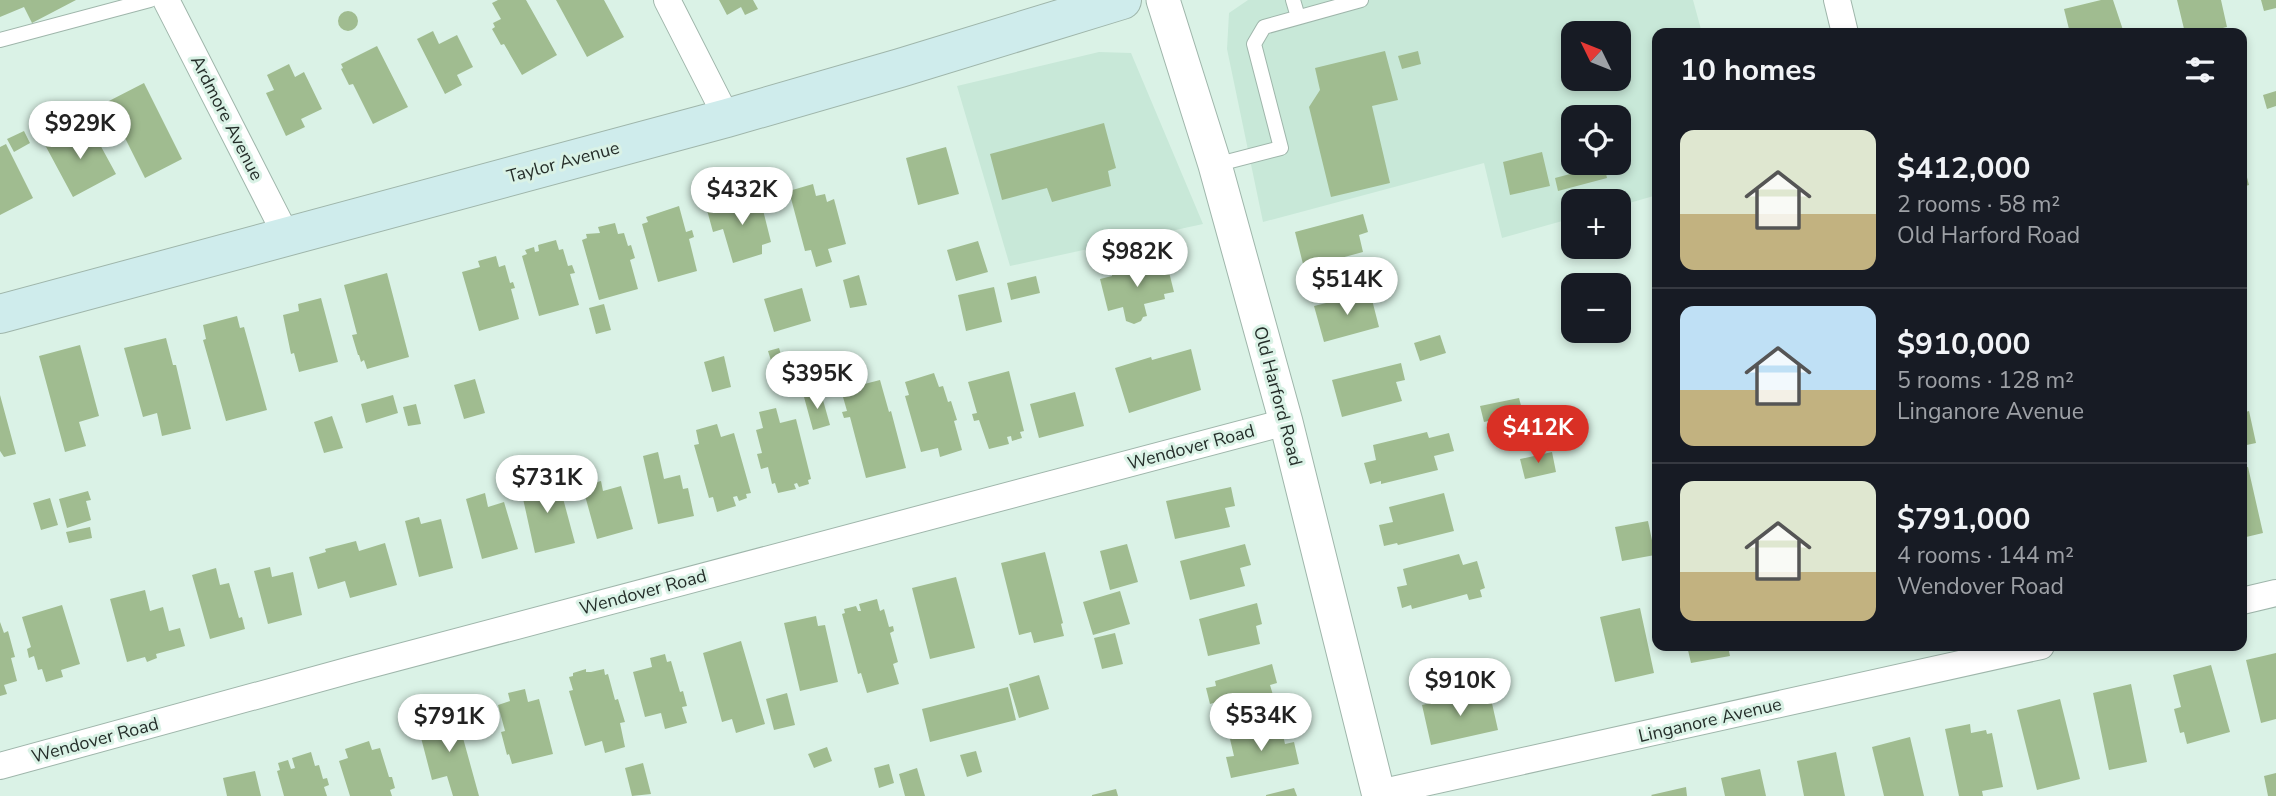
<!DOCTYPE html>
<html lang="en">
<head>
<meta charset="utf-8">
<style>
  :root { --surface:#171b24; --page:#20242c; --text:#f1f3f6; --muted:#9ea1a6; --line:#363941; --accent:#d93025 }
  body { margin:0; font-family:"Nunito Sans",sans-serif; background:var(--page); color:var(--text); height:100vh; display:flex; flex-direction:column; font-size:26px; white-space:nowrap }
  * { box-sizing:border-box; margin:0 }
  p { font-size:23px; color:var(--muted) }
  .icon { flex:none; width:38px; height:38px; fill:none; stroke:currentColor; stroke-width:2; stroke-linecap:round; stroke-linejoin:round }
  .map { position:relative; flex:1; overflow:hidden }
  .panel { position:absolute; left:1652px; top:28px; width:595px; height:623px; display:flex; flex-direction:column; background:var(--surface); border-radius:14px; box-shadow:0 4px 10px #0003 }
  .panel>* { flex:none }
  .needle { width:46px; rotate:313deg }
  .fabs { position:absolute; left:1561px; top:21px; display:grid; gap:14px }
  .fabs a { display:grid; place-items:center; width:70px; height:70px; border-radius:14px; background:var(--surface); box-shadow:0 4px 10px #0003; font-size:35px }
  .price { position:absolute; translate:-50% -60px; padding:0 16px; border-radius:24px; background:#fff; color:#222; font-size:23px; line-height:46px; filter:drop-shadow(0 2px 4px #0008) }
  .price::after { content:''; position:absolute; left:50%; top:42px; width:21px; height:16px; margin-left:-10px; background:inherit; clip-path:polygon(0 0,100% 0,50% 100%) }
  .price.active { background:var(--accent); color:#fff }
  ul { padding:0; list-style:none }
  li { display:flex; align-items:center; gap:21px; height:175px; padding:0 28px }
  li+li { border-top:2px solid var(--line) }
  li span { display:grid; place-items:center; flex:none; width:196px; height:140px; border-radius:14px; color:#555 }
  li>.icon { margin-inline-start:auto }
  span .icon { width:84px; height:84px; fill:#fffc; stroke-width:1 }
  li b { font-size:30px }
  h2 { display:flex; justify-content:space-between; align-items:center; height:84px; padding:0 28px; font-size:30px }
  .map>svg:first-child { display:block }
</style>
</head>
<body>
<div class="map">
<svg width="2276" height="796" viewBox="0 0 2276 796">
  <rect width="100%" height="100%" fill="#daf2e6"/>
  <path fill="#c8e8d8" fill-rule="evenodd" d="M 1248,0 L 1693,0 L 1702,33 L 1657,33 L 1657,195 L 1619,206 L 1619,201 L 1573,201 L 1573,218 L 1502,238 L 1484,163 L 1263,222 L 1227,49 L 1229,13 ZM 1573,33 L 1619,33 L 1619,79 L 1573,79 ZM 1573,117 L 1619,117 L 1619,163 L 1573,163 Z
    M 1099,52 L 1131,53 L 1203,224 L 1010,266 L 957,86 Z"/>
  <path fill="#a0bc90" d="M 0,0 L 76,0 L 32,23 L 24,7 L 0,17 Z
    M 498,0 L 526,0 L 557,55 L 522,75 L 504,44 L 501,45 L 492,29 L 495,27 L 493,23 L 501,19 L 492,3 Z
    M 556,0 L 604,0 L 624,37 L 587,57 Z
    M 719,0 L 753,0 L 758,9 L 745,15 L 741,7 L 727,15 Z
    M 2101,0 L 2113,0 L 2124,33 L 2070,33 L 2064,9 Z
    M 2177,0 L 2221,0 L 2227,27 L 2202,33 L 2185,33 Z
    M 2261,0 L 2276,0 L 2276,8 L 2264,11 Z
    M338 21a10 10 0 1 1 20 0a10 10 0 1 1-20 0Z
    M 433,31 L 439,44 L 457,35 L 473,67 L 457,75 L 462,85 L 445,94 L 417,39 Z
    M 377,46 L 408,107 L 373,124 L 353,84 L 349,85 L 341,69 L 343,68 L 341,64 Z
    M 1385,51 L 1398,100 L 1372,106 L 1390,183 L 1331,197 L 1309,107 L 1320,90 L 1315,68 Z
    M 1418,51 L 1421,64 L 1402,69 L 1398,56 Z
    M 289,64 L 295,77 L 304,72 L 322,109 L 301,119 L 305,127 L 286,136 L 266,93 L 274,90 L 267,75 Z
    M 144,83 L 182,159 L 145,178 L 107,102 Z
    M 2276,91 L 2276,106 L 2267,109 L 2263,95 Z
    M 1104,123 L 1116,168 L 1108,171 L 1111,186 L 1052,202 L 1047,188 L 1002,200 L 990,154 Z
    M 92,130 L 116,174 L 73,197 L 44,143 L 64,132 L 69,142 Z
    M 24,131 L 30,143 L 14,152 L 7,139 Z
    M 6,144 L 33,198 L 0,215 L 0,147 Z
    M 946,147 L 959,194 L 918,205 L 906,158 Z
    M 1542,152 L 1550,186 L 1510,195 L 1503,162 Z
    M 1604,165 L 1607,178 L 1558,191 L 1555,178 Z
    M 2242,166 L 2244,166 L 2249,185 L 2242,187 Z
    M 813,184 L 816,196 L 825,194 L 827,202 L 834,199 L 846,244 L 828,249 L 832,262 L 816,267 L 811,250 L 805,251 L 789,191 Z
    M 744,196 L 746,202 L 760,198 L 771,242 L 762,245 L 762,254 L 733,263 L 723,229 L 713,232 L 707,210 L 731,203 L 730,200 Z
    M 679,206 L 686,232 L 692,230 L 694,237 L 689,239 L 697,271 L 658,282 L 642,224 L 648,222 L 646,217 Z
    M 1363,214 L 1368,232 L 1359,235 L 1363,252 L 1304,268 L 1295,232 Z
    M 615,223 L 618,234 L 624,233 L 628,246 L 631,245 L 635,258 L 630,260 L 638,289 L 599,300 L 582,240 L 587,238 L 586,234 L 600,233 L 598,227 Z
    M 556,240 L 559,250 L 563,249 L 568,266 L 572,265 L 575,273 L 570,274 L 579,305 L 539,316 L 522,256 L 527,254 L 525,250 L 534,247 L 535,252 L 539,251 L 538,245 Z
    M 978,241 L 988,272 L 956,281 L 947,250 Z
    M 496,256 L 499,267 L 505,265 L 510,283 L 513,282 L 515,288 L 511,289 L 519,319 L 479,331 L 462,272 L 480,267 L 478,261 Z
    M 1166,260 L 1174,292 L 1164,294 L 1165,299 L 1144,304 L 1147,316 L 1143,317 L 1141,321 L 1134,324 L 1126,321 L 1123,307 L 1108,311 L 1100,279 L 1112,276 L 1112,271 L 1153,261 L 1153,263 Z
    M 387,273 L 409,357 L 367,369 L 364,360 L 361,362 L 359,355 L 358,355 L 352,335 L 357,334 L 344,285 Z
    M 859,275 L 867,305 L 850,308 L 843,280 Z
    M 1036,276 L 1040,293 L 1011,300 L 1007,283 Z
    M 994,287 L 1002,322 L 966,331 L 958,295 Z
    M 802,288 L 811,321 L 774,332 L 764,299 Z
    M 1370,292 L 1379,327 L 1324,342 L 1314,306 Z
    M 321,298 L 338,362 L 299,372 L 294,353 L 291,354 L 283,315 L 299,311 L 298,304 Z
    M 604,304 L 611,330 L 596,334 L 589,308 Z
    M 237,316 L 240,328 L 244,327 L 267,410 L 226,421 L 203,340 L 206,339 L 203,325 Z
    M 1440,335 L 1446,353 L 1420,361 L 1414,343 Z
    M 166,338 L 173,365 L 176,365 L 191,429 L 162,436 L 157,413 L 143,417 L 124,348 Z
    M 80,345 L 99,416 L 79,422 L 86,446 L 65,452 L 39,356 Z
    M 779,348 L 785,367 L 774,370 L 768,351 Z
    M 1191,349 L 1201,390 L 1129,413 L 1115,368 L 1151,357 L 1152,360 Z
    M 724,356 L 731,387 L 712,392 L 704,362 Z
    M 1401,363 L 1405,380 L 1396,382 L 1402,401 L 1342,417 L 1332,380 Z
    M 1009,371 L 1024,431 L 1020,432 L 1022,438 L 1012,441 L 1011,436 L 1007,437 L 1009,444 L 989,449 L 979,420 L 974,421 L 972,414 L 977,413 L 968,382 Z
    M 934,373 L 939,387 L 943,386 L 948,402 L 951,401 L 957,420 L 954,421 L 962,450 L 940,457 L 938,448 L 921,452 L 905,396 L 909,395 L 905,382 Z
    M 475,379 L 485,413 L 464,419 L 454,385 Z
    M 880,380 L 889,412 L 891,411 L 906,468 L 866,478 L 850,417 L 844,418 L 842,412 L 847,411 L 841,390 Z
    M 1075,392 L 1084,426 L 1039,438 L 1030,404 Z
    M 821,393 L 830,425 L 813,430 L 804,397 Z
    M 0,395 L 16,454 L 4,457 L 0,451 Z
    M 393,395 L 398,413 L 366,423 L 361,404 Z
    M 1519,398 L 1523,413 L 1484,422 L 1480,406 Z
    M 416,404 L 421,424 L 408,426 L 403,407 Z
    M 776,408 L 780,423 L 796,419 L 811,479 L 808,480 L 809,484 L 799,487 L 797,483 L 794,484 L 796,489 L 778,493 L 775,483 L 772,484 L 768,467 L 761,469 L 757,454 L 762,453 L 756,430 L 763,428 L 759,412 Z
    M 2249,411 L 2256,443 L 2242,446 L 2242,413 Z
    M 332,416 L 343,448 L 324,453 L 314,422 Z
    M 717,424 L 721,437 L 734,433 L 751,493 L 746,494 L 747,498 L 739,501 L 737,496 L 733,497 L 736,506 L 717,512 L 713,497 L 709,498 L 694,445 L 699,444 L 696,430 Z
    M 1427,432 L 1429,438 L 1449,433 L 1454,451 L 1434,456 L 1438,470 L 1381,484 L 1381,481 L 1370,484 L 1364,463 L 1376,460 L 1373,445 Z
    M 658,452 L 664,479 L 680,475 L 683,489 L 688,488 L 694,516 L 658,524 L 643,456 Z
    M 1552,452 L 1556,472 L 1525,479 L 1520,459 Z
    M 2248,467 L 2263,533 L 2242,538 L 2242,468 Z
    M 557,476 L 575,543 L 535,553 L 520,485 Z
    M 601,481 L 603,491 L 621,486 L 633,529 L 597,539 L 584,492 L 587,491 L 586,485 Z
    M 1231,487 L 1235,506 L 1225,508 L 1230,527 L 1175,539 L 1166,501 Z
    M 88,491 L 91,500 L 86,501 L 91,520 L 67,528 L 59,499 Z
    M 485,493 L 488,507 L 504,502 L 518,549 L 482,559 L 466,499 Z
    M 1444,493 L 1454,531 L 1398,545 L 1397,543 L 1384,546 L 1379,525 L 1393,522 L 1389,507 Z
    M 50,498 L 58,525 L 41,530 L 33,503 Z
    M 419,517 L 421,524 L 441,519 L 453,568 L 419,577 L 405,521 Z
    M 1648,521 L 1655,555 L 1622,561 L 1615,527 Z
    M 90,527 L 92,538 L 69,543 L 66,532 Z
    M 356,541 L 359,551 L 385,543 L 397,585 L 350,598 L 345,581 L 318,589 L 309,557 L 326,552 L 325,549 Z
    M 1127,544 L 1138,582 L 1110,590 L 1100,551 Z
    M 1245,544 L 1251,565 L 1240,568 L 1245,586 L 1190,600 L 1180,561 Z
    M 1045,552 L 1063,623 L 1061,624 L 1064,636 L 1034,643 L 1031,632 L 1019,635 L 1001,563 Z
    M 1459,554 L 1463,565 L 1477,561 L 1485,588 L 1480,590 L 1482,597 L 1469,600 L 1467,594 L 1412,609 L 1411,605 L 1402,608 L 1397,587 L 1407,585 L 1403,569 Z
    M 270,567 L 272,577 L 293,572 L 302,615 L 268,624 L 254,571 Z
    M 216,568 L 220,585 L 229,583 L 239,618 L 242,617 L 245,629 L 210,639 L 192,575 Z
    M 956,577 L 975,648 L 930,659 L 912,588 Z
    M 145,590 L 150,611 L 163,607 L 169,631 L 180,628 L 185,646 L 156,654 L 157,658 L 147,662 L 145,657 L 127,662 L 110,599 Z
    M 1120,591 L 1130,624 L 1093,635 L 1083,602 Z
    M 877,599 L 880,611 L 884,609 L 889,627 L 893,626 L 894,631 L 890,633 L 898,662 L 893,664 L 899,684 L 867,693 L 861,673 L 858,674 L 842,614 L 845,613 L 844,609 L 856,606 L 858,611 L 861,611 L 859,604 Z
    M 1257,603 L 1262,624 L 1256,626 L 1260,644 L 1208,656 L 1199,619 Z
    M 62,605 L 80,664 L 61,670 L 63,677 L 46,682 L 42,669 L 38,670 L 34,656 L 29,658 L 27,649 L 31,647 L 22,617 Z
    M 1640,608 L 1654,673 L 1615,682 L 1600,617 Z
    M 816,616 L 818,626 L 825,625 L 838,682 L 800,691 L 784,623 Z
    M 0,622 L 4,633 L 8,631 L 15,657 L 11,658 L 17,681 L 4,685 L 7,694 L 0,696 Z
    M 1115,633 L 1123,664 L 1102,669 L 1094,638 Z
    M 741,641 L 765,724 L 736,733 L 732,719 L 722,722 L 703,653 Z
    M 1687,646 L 1728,646 L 1730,656 L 1691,663 Z
    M 2276,653 L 2276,719 L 2261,723 L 2246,660 Z
    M 665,654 L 667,662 L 671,661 L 680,692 L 683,691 L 687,706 L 682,707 L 687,723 L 665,729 L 661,713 L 645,717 L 633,672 L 652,667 L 650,658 Z
    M 1272,664 L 1277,683 L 1270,685 L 1276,705 L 1224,717 L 1220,701 L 1210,704 L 1206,688 L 1216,686 L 1215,681 Z
    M 2211,665 L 2230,732 L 2187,744 L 2184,732 L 2180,733 L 2174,709 L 2181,707 L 2173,675 Z
    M 586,669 L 586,672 L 591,672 L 604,669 L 605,675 L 608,674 L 615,700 L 618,699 L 625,722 L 620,723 L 625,747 L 605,753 L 602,741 L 585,746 L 569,691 L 573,690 L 569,677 L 573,676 L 573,673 Z
    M 1039,675 L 1049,709 L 1019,718 L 1009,684 Z
    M 2131,684 L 2147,762 L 2109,770 L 2093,693 Z
    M 1008,687 L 1016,720 L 930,742 L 922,709 Z
    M 525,689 L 528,702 L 539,699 L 553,754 L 512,764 L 509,754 L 507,755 L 501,732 L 505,731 L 498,705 L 510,701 L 508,693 Z
    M 1489,690 L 1498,730 L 1431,745 L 1422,705 Z
    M 787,693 L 795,725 L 774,730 L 766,699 Z
    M 2060,699 L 2080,779 L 2037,790 L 2017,710 Z
    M 455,709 L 479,796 L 453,796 L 447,776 L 432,780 L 419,730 L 429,728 L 427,721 L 442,717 L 441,713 Z
    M 1970,724 L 1971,733 L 1986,730 L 1987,734 L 1992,733 L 2003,787 L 1982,791 L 1983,796 L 1959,796 L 1945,729 Z
    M 1281,726 L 1285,744 L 1294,742 L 1299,764 L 1231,778 L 1226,757 L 1234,756 L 1230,739 Z
    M 1910,737 L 1924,796 L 1884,796 L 1872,747 Z
    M 369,741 L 372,750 L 380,748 L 389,777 L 392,777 L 395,788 L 390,790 L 392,796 L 350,796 L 339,761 L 348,758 L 345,749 Z
    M 827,747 L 832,761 L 814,768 L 808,754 Z
    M 976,751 L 982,772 L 967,777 L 960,755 Z
    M 311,752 L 315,766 L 319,765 L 323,779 L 327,778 L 329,785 L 324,787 L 327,796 L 284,796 L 277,771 L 280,770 L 278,763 L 288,760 L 291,769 L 295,768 L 292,758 Z
    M 1836,752 L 1845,796 L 1804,796 L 1797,761 Z
    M 643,763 L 651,794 L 632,796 L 625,768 Z
    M 889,764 L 894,783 L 879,788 L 874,768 Z
    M 917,768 L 925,796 L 905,796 L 899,774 Z
    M 1760,769 L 1766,796 L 1725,796 L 1721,778 Z
    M 255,771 L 261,796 L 227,796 L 223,778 Z
    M 2276,773 L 2276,796 L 2268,796 L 2264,776 Z
    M 1686,787 L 1687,796 L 1652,796 L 1651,795 Z
    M 1294,788 L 1297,796 L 1266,796 L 1266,795 Z
    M 1116,789 L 1118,796 L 1092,796 L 1092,795 Z"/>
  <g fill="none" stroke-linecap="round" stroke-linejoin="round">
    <g stroke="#9fb6ab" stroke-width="16">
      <path id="service" d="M 1293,0 L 1298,17
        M 0,40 L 150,0
        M 1215,165 L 1281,148 L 1254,44 L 1264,27 L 1361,0"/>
    </g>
    <g stroke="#9fb6ab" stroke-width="28">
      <path id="minor" d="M 166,0 L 287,237
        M 667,0 L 727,118
        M 1837,0 L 1845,33
        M 2242,601 L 2276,593
        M 0,766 L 354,669 L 1286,422
        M 1379,793 L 2041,646"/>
    </g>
    <g stroke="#9fb6ab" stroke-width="35">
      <path id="tertiary" d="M 1163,0 L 1215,165 L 1286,422 L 1379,796"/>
    </g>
    <g stroke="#9fb6ab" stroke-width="40">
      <path id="secondary" d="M 0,314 L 727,118 L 900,68 L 1122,0"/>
    </g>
    <use href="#service" stroke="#fff" stroke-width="14"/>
    <use href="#minor" stroke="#fff" stroke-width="26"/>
    <use href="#tertiary" stroke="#fff" stroke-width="33"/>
    <use href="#secondary" stroke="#cfecec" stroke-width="38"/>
  </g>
  <g text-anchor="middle" stroke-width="6" stroke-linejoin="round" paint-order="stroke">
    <g font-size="18" fill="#252e2a" stroke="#daf2e6">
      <text transform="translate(227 118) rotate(63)" y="6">Ardmore Avenue</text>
      <text transform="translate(563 162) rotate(-15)" y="6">Taylor Avenue</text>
      <text transform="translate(1278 396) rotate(75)" y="6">Old Harford Road</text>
      <text transform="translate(1191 447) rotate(-15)" y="6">Wendover Road</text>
      <text transform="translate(643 592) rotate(-15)" y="6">Wendover Road</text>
      <text transform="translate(1710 720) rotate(-13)" y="6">Linganore Avenue</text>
      <text transform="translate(95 740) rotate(-15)" y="6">Wendover Road</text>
    </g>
  </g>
</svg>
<div class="fabs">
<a><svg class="needle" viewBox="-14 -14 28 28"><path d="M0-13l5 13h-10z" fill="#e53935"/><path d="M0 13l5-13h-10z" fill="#9ea1a6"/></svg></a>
<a><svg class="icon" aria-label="locate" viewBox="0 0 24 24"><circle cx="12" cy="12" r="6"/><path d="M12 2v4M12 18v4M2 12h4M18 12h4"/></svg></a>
<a>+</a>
<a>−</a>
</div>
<b class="price" style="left:80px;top:161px">$929K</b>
<b class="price" style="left:742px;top:227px">$432K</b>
<b class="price" style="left:1137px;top:289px">$982K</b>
<b class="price" style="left:1347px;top:317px">$514K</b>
<b class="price" style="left:817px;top:411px">$395K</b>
<b class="price active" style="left:1538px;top:465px">$412K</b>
<b class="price" style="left:547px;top:515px">$731K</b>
<b class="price" style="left:1460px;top:718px">$910K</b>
<b class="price" style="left:1261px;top:753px">$534K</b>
<b class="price" style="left:449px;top:754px">$791K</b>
<section class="panel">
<h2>10 homes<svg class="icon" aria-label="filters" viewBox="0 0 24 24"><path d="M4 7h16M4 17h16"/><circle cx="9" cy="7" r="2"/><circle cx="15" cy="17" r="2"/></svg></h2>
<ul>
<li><span style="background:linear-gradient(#dfe7d0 60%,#c2b280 0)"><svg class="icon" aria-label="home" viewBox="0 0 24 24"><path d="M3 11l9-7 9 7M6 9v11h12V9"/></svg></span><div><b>$412,000</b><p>2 rooms · 58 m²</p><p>Old Harford Road</p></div></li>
<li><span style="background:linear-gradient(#bfe0f5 60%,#c2b280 0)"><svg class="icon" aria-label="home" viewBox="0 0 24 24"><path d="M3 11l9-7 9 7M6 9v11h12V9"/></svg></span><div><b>$910,000</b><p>5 rooms · 128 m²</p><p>Linganore Avenue</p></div></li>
<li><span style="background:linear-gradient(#dfe7d0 65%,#c2b280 0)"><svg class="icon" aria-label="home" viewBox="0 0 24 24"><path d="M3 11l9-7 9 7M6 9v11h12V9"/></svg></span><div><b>$791,000</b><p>4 rooms · 144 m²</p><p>Wendover Road</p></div></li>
</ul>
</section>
</div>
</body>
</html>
